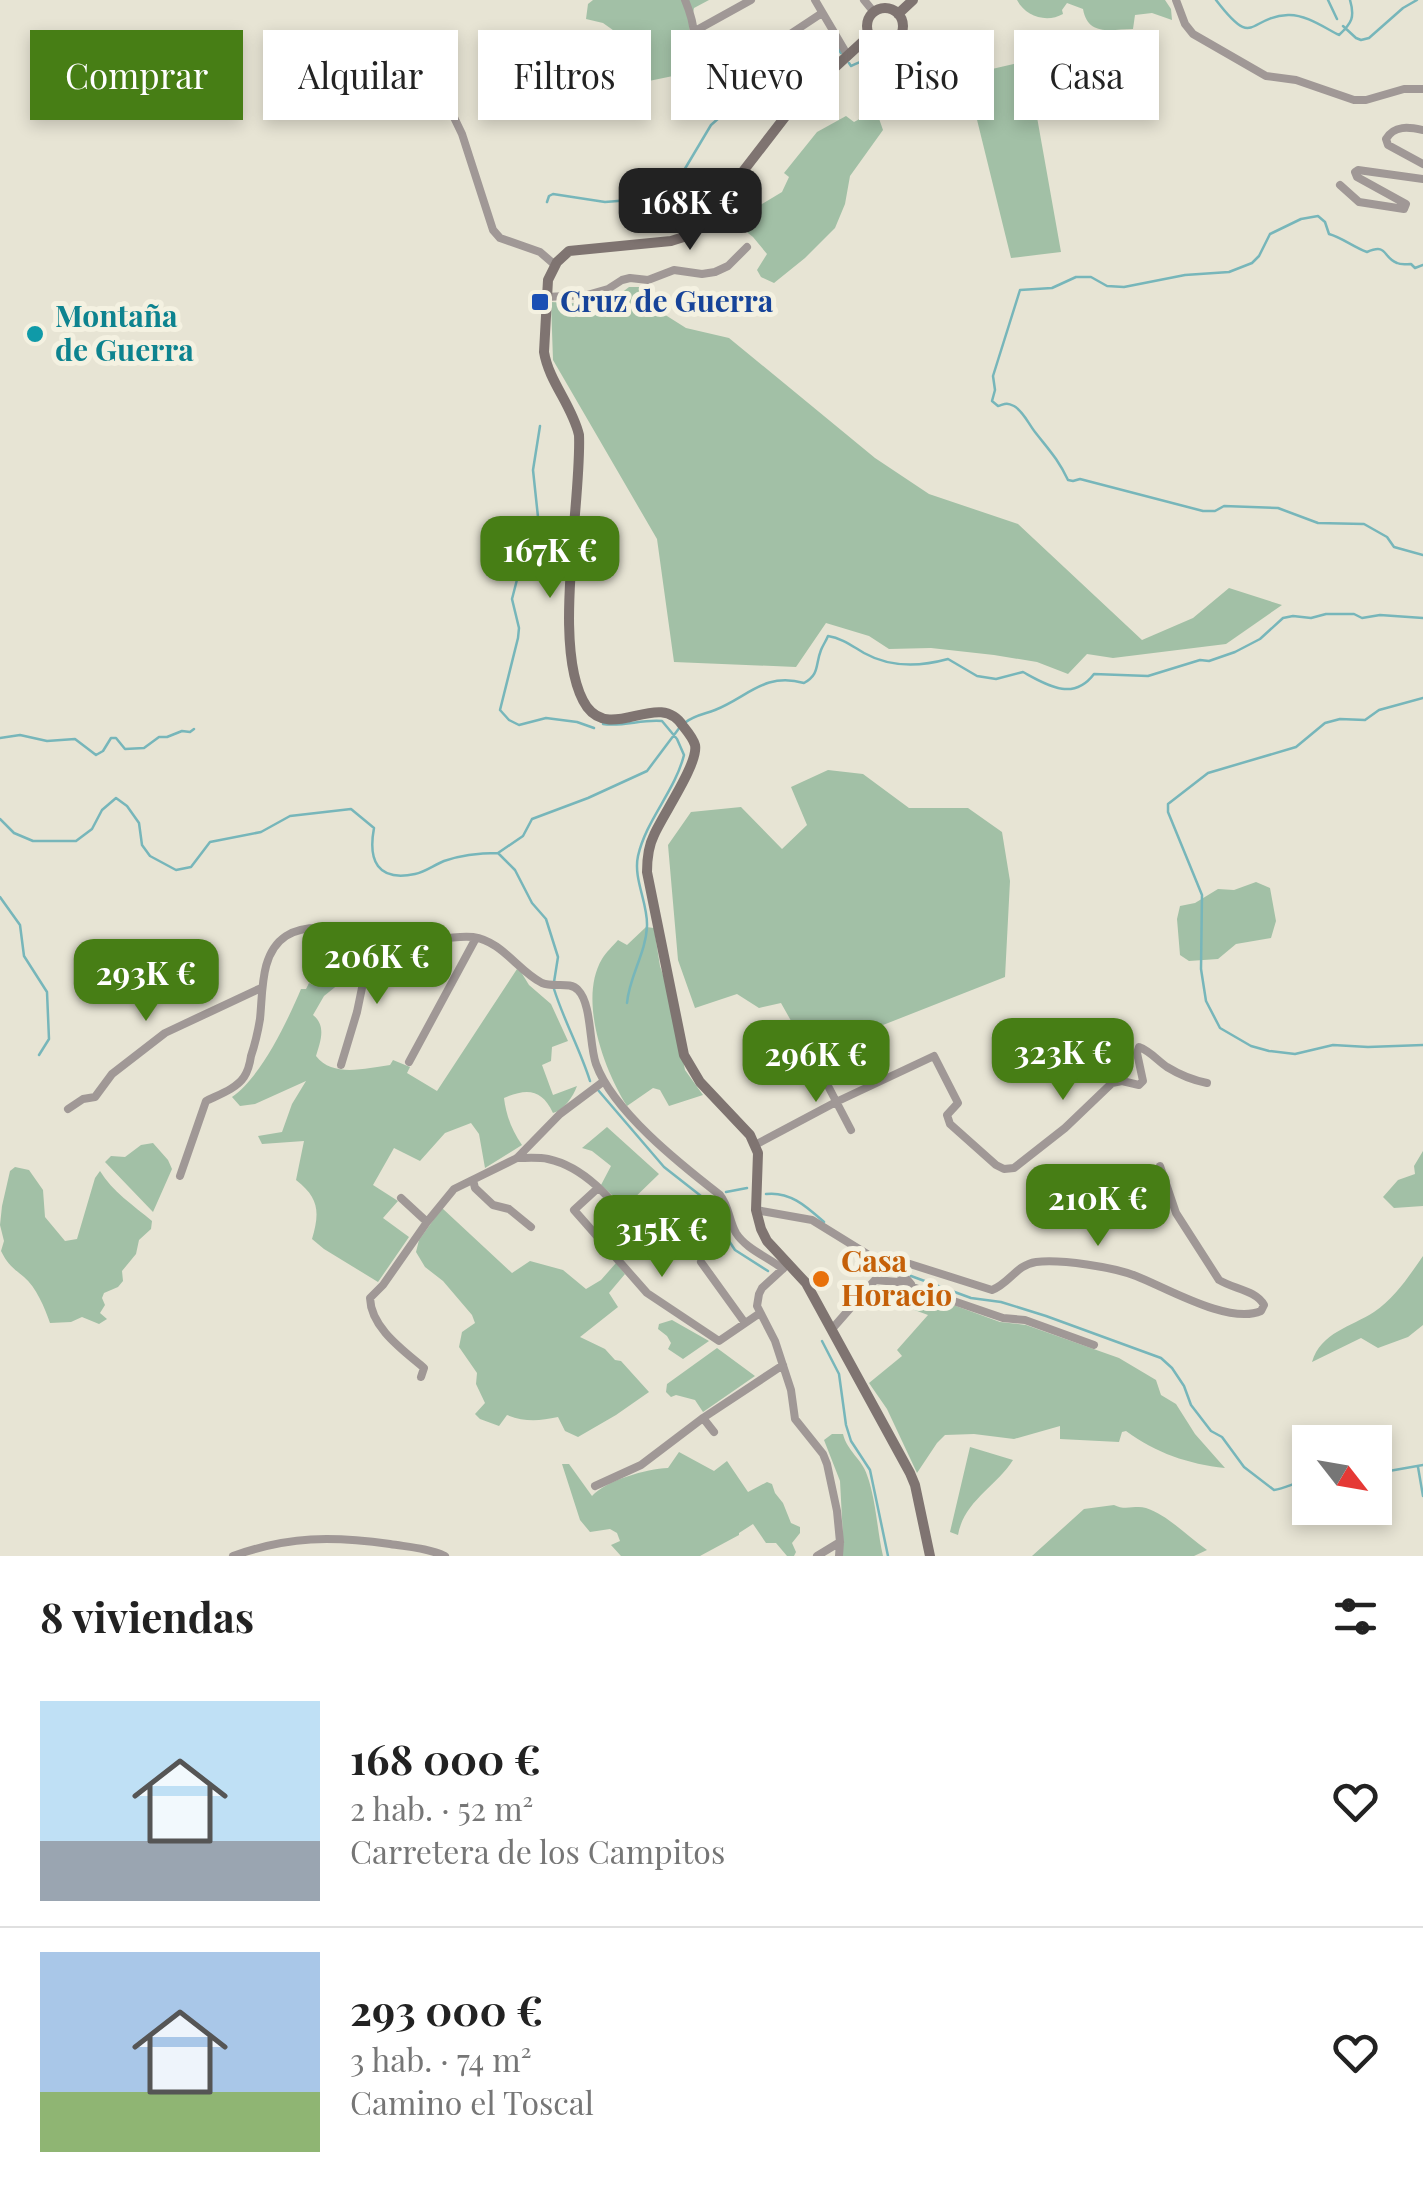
<!DOCTYPE html>
<html lang="es">
<head>
<meta charset="utf-8">
<style>
  :root { --surface:#fff; --page:#f6f6f6; --text:#222; --muted:#767676; --line:#e0e0e0; --accent:#477e15 }
  body { margin:0; font-family:"Playfair Display",serif; background:var(--page); color:var(--text); height:100vh; display:flex; flex-direction:column; font-size:38px; white-space:nowrap }
  * { box-sizing:border-box; margin:0 }
  p { font-size:32px; color:var(--muted) }
  .icon { flex:none; width:55px; height:55px; fill:none; stroke:currentColor; stroke-width:2; stroke-linecap:round; stroke-linejoin:round }
  .map { position:relative; height:1556px; overflow:hidden }
  .details { display:flex; flex-direction:column; background:var(--surface); flex:1 }
  .details>* { flex:none }
  .banner { position:absolute; left:30px; top:30px; width:1365px; height:90px; display:flex; gap:20px }
  .needle { width:65px; rotate:121deg }
  .fabs { position:absolute; left:1292px; top:1425px; display:grid; gap:20px }
  .fabs a { display:grid; place-items:center; width:100px; height:100px; border-radius:0px; background:var(--surface); box-shadow:0 5px 15px #0003; font-size:50px }
  .price { position:absolute; translate:-50% -85px; padding:0 22px; border-radius:20px; background:var(--accent); color:#fff; font-size:32px; line-height:65px; filter:drop-shadow(0 2px 5px #0008) }
  .price::after { content:''; position:absolute; left:50%; top:60px; width:30px; height:22px; margin-left:-15px; background:inherit; clip-path:polygon(0 0,100% 0,50% 100%) }
  .price.on { background:#222; color:#fff }
  ul { padding:0; list-style:none }
  li { display:flex; align-items:center; gap:30px; height:250px; padding:0 40px }
  li+li { border-top:2px solid var(--line) }
  li span { display:grid; place-items:center; flex:none; width:280px; height:200px; border-radius:0px; color:#555 }
  li>.icon { margin-inline-start:auto }
  span .icon { width:120px; height:120px; fill:#fffc; stroke-width:1 }
  li b { font-size:42px }
  h2 { display:flex; justify-content:space-between; align-items:center; height:120px; padding:0 40px; font-size:42px }
  .chip { padding:0 35px; border-radius:0px; background:var(--surface); box-shadow:0 5px 15px #0003; font-size:35px; line-height:90px }
  .chip.on { background:var(--accent); color:#fff }
  .map>svg:first-child { display:block }
</style>
</head>
<body>
<div class="map">
<svg width="1423" height="1556" viewBox="0 0 1423 1556">
  <rect width="100%" height="100%" fill="#e7e4d4"/>
  <path fill="#a2c0a6" d="M 593,0 L 709,0 L 694,8 L 687,41 L 673,76 L 644,82 L 634,45 L 603,23 L 586,19 L 588,4 Z
    M 1017,0 L 1165,0 L 1171,9 L 1172,20 L 1152,13 L 1135,15 L 1133,29 C 1111,29 1088,37 1083,9 L 1067,3 L 1062,10 L 1063,14 C 1047,23 1026,17 1017,0 Z
    M 1027,61 L 1061,252 L 1011,258 L 966,75 Z
    M 876,110 L 883,130 L 850,176 L 845,204 L 835,228 L 805,258 L 774,283 L 761,277 L 757,270 L 767,254 L 753,237 L 743,229 L 752,210 L 782,192 L 789,177 L 784,173 L 817,132 L 846,116 L 854,122 Z
    M 629,287 L 648,287 L 657,298 L 648,304 L 686,328 L 729,338 L 875,458 L 929,494 L 1018,524 L 1142,640 L 1193,618 L 1229,588 L 1282,605 L 1226,644 L 1113,658 L 1087,654 L 1068,674 L 1037,662 L 994,655 L 931,648 L 889,649 L 869,636 L 826,623 L 796,667 L 674,662 L 657,539 L 553,360 L 551,302 L 606,305 Z
    M 828,770 L 863,774 L 909,808 L 968,808 L 1002,832 L 1010,881 L 1005,977 L 883,1025 L 808,1051 L 781,1003 L 759,1008 L 737,994 L 695,1008 L 678,960 L 668,845 L 691,812 L 741,807 L 782,849 L 807,825 L 791,787 Z
    M 1256,882 L 1270,888 L 1276,921 L 1271,938 L 1236,944 L 1218,959 L 1189,961 L 1180,955 L 1177,919 L 1180,906 L 1195,903 L 1218,889 L 1234,890 Z
    M 646,927 L 654,928 L 660,966 L 671,999 L 685,1070 L 703,1095 L 669,1106 L 660,1090 L 653,1088 L 627,1106 C 604,1070 578,999 602,959 C 606,952 613,946 618,940 L 627,945 Z
    M 366,955 L 360,967 L 324,996 L 313,1015 C 327,1026 320,1042 316,1056 C 333,1078 366,1068 390,1065 L 393,1060 L 410,1067 L 407,1073 L 437,1091 L 517,969 L 521,972 L 529,985 L 551,1004 L 568,1041 L 552,1047 L 551,1061 L 542,1065 L 553,1095 L 577,1086 C 573,1097 564,1110 553,1113 C 542,1089 527,1088 504,1098 C 506,1115 512,1131 522,1145 L 485,1168 L 479,1134 L 471,1123 L 445,1133 L 420,1161 L 394,1148 L 373,1185 L 398,1201 L 383,1218 L 409,1237 L 378,1282 L 324,1249 L 312,1239 C 320,1212 319,1198 296,1180 L 304,1141 L 262,1144 L 258,1136 L 282,1132 L 292,1104 L 306,1081 L 255,1104 L 240,1106 L 232,1097 C 261,1077 287,1022 301,989 L 306,989 L 309,983 L 313,985 L 331,964 Z
    M 607,1127 L 659,1174 L 625,1207 L 601,1185 L 611,1166 L 592,1151 L 582,1148 Z
    M 153,1143 L 168,1160 L 172,1169 L 153,1212 L 105,1162 L 111,1156 L 125,1157 L 141,1145 Z
    M 1423,1151 L 1423,1206 L 1394,1208 L 1383,1197 L 1398,1180 L 1415,1174 L 1414,1166 Z
    M 15,1167 L 29,1170 L 43,1190 L 45,1217 L 65,1241 L 77,1239 L 95,1178 L 100,1171 C 112,1191 134,1206 152,1221 L 151,1229 L 139,1240 L 136,1254 L 122,1271 L 123,1281 L 118,1287 L 104,1293 L 102,1298 L 105,1305 L 100,1313 L 107,1319 L 99,1324 L 82,1317 L 71,1322 L 50,1323 C 45,1308 36,1287 24,1277 C 13,1268 8,1265 1,1251 L 4,1241 L 0,1225 L 2,1206 L 10,1171 Z
    M 442,1208 L 512,1273 L 530,1261 L 563,1270 L 586,1289 L 601,1280 L 616,1263 L 625,1274 L 609,1293 L 618,1307 L 580,1337 L 605,1349 L 615,1360 L 621,1361 L 649,1392 L 616,1415 L 578,1437 L 565,1431 L 558,1417 C 539,1421 525,1422 507,1415 L 499,1426 L 480,1419 L 475,1414 L 485,1403 L 476,1384 L 477,1373 L 459,1347 L 462,1332 L 475,1323 L 472,1315 L 443,1281 L 425,1267 L 416,1252 L 419,1240 Z
    M 1423,1256 L 1423,1325 L 1408,1337 L 1378,1348 L 1361,1338 L 1312,1362 C 1321,1332 1351,1327 1374,1312 C 1395,1298 1409,1276 1423,1256 Z
    M 901,1286 L 1000,1322 L 1026,1325 L 1119,1358 L 1156,1380 L 1161,1395 L 1176,1404 L 1195,1434 L 1225,1468 C 1188,1464 1156,1453 1126,1431 L 1122,1432 L 1119,1442 L 1060,1439 L 1060,1426 L 1014,1439 L 974,1434 L 945,1435 L 937,1443 L 917,1473 L 887,1409 L 869,1383 L 902,1356 L 897,1350 L 928,1315 L 890,1301 Z
    M 672,1320 L 709,1341 L 683,1359 L 668,1349 L 671,1343 L 667,1336 L 658,1329 L 659,1324 Z
    M 717,1348 L 755,1376 L 703,1412 L 695,1400 L 676,1395 L 671,1397 L 666,1392 L 667,1384 Z
    M 832,1434 L 843,1434 C 847,1451 862,1459 867,1475 C 876,1499 877,1530 883,1556 L 842,1556 L 843,1537 L 840,1481 L 824,1440 Z
    M 970,1447 L 1013,1460 C 996,1487 964,1501 958,1535 L 950,1532 Z
    M 679,1452 L 714,1471 L 727,1461 L 748,1492 L 767,1482 L 772,1484 L 775,1493 L 783,1503 L 791,1523 L 800,1527 L 800,1533 L 792,1543 L 796,1552 L 794,1556 L 787,1556 L 776,1543 L 766,1543 L 753,1524 L 739,1533 L 739,1535 L 700,1556 L 621,1556 L 611,1545 L 620,1541 L 617,1533 L 610,1529 L 590,1532 L 580,1520 L 562,1464 L 569,1464 L 592,1496 C 607,1480 646,1469 668,1468 Z
    M 1114,1505 C 1125,1511 1135,1505 1146,1508 C 1168,1515 1188,1537 1207,1550 L 1194,1556 L 1032,1556 L 1084,1509 Z"/>
  <g fill="none" stroke-linecap="round" stroke-linejoin="round">
    <path stroke="#77b6ba" stroke-width="2.5" d="M 1216,0 C 1255,51 1247,17 1288,15 C 1305,14 1325,28 1339,35 C 1352,23 1355,17 1350,0
      M 1328,0 L 1337,19
      M 1343,26 L 1356,38 L 1361,40 L 1369,38 L 1403,8 L 1417,0
      M 849,63 L 851,66 C 858,63 867,58 874,58 C 888,58 896,73 912,71 C 923,70 945,45 956,37
      M 547,202 L 549,196 L 553,194 L 605,202 L 643,199 L 660,194 L 683,172 L 711,125 L 720,117 L 754,102 L 793,60 L 832,39 L 841,53
      M 1423,265 L 1415,268 L 1411,264 C 1406,264 1401,265 1397,263 C 1382,257 1388,243 1367,252 C 1353,247 1343,238 1329,234 L 1325,222 L 1318,216 L 1301,219 L 1270,234 L 1259,256 L 1252,263 L 1229,272 L 1185,275 L 1124,287 L 1107,286 L 1091,277 L 1076,277 L 1052,288 L 1020,290 L 993,376 L 995,390 L 992,401 L 998,406 C 1005,404 1006,402 1014,406 C 1023,411 1028,423 1035,432 C 1049,450 1058,459 1068,480 L 1073,481 L 1080,479 L 1203,511 L 1215,511 L 1224,506 L 1278,508 L 1318,523 L 1364,524 L 1387,537 L 1394,547 L 1423,555
      M 540,426 L 533,470 L 538,517 L 531,544 L 520,568 L 512,599 L 519,628 L 518,638 L 500,710 L 509,720 L 519,725 L 546,718 L 577,722 L 594,728
      M 1423,698 L 1379,710 L 1365,720 L 1340,719 L 1325,723 L 1296,747 L 1208,773 L 1168,804 L 1168,812 L 1202,895 L 1201,969 L 1206,1001 L 1220,1028 L 1251,1046 L 1269,1051 L 1295,1054 L 1333,1045 L 1368,1047 L 1423,1045
      M 686,722 C 695,715 705,714 715,710 C 748,697 764,672 804,683 C 820,674 815,665 821,650 C 823,645 826,641 828,636 C 842,638 852,646 864,653 C 891,668 919,667 948,659 L 977,676 L 996,679 L 1023,672 C 1047,685 1073,702 1094,674 L 1148,676 L 1200,660 L 1209,661 L 1235,652 L 1260,639 L 1283,618 L 1293,616 L 1311,618 L 1326,614 L 1354,614 L 1362,618 L 1380,615 L 1423,618
      M 603,724 C 623,727 642,719 662,721 L 677,739 L 684,755 C 675,791 646,820 638,856 C 633,879 648,903 647,926 C 646,953 629,977 627,1003
      M 0,738 L 20,735 L 47,741 L 75,739 L 96,755 L 103,751 L 111,738 L 116,738 L 125,749 L 144,748 L 159,737 L 167,737 L 182,731 L 190,732 L 194,729
      M 0,819 L 14,833 L 33,841 L 76,841 L 92,829 L 102,810 L 116,798 L 127,806 L 139,823 L 142,845 L 150,856 L 176,870 L 191,867 L 210,842 L 261,832 L 290,816 L 351,809 L 374,828 C 368,860 377,882 415,874 C 425,872 434,865 444,861 C 461,855 480,853 498,853 L 515,870 L 532,903 L 546,919 L 558,957 L 554,982
      M 498,853 L 523,836 L 532,819 L 588,798 L 647,771 L 680,727
      M 0,897 L 20,925 L 24,956 L 47,992 L 49,1039 L 39,1055
      M 554,989 C 564,1021 580,1049 590,1081
      M 598,1090 L 664,1167 L 715,1207 L 725,1224 L 727,1238 L 735,1250 L 768,1271
      M 726,1192 L 747,1188
      M 766,1194 C 790,1191 807,1207 824,1222
      M 911,1276 L 971,1298 L 1001,1302 L 1046,1316 L 1161,1358 L 1172,1368 L 1184,1386 L 1191,1405 L 1211,1431 L 1222,1437 L 1244,1467 L 1274,1490 C 1287,1488 1297,1481 1310,1480
      M 822,1341 L 839,1374 L 846,1425 L 851,1441 L 870,1470 L 888,1556
      M 1418,1467 L 1423,1496
      M 1375,1476 L 1389,1471 L 1423,1465"/>
    <path stroke="#a09896" stroke-width="8" d="M 685,0 C 695,24 699,46 685,69
      M 815,0 L 848,56
      M 864,0 L 873,11
      M 1176,0 L 1185,24 L 1193,34 L 1266,76 L 1296,80 L 1354,100 L 1366,100 L 1404,89 L 1423,89
      M 695,31 L 751,0
      M 745,64 L 822,13
      M 436,80 L 462,134 L 493,230 L 500,238 L 540,252 L 555,265
      M 1423,130 C 1409,127 1394,125 1386,139 L 1388,145 L 1423,164
      M 1340,185 L 1359,202 L 1404,209 L 1406,204 L 1357,177 L 1355,172 L 1358,170 L 1423,179
      M 546,297 L 587,295 L 608,289 L 622,280 L 630,278 L 648,280 L 674,270 L 702,274 L 715,272 L 728,266 L 747,247
      M 815,1061 L 851,1130
      M 409,1062 L 476,938
      M 341,1065 L 357,1012 L 363,983 L 363,969 L 384,939
      M 68,1109 L 83,1099 L 95,1097 L 112,1074 L 165,1033 L 261,988
      M 755,1145 L 836,1102 L 934,1056 L 958,1103 L 947,1115 L 950,1124 L 996,1165 L 1004,1169 L 1014,1168 L 1065,1128 L 1112,1083 L 1122,1081 L 1139,1085 L 1143,1081 L 1137,1053 L 1139,1047 C 1150,1051 1157,1060 1167,1067 C 1180,1075 1192,1080 1207,1083
      M 517,1158 C 527,1158 539,1157 548,1159 C 595,1169 624,1218 654,1252
      M 180,1176 L 206,1101 C 218,1095 236,1089 244,1077 C 248,1071 250,1063 251,1056 C 255,1044 258,1031 260,1019 C 263,991 260,953 286,936 C 314,918 361,934 390,941 C 417,948 446,934 473,937 C 502,941 518,971 542,983 C 554,988 570,981 578,990 C 592,1004 589,1045 596,1064 C 613,1111 680,1164 720,1195 C 729,1206 729,1221 736,1233 C 746,1249 768,1257 783,1269
      M 473,1180 L 475,1188 L 493,1205 L 509,1209 L 531,1227
      M 598,1188 L 574,1210 L 647,1293 L 719,1341 L 760,1313
      M 401,1198 L 427,1222
      M 756,1210 L 812,1220 L 906,1278 L 911,1284
      M 879,1260 L 910,1264 L 992,1290 C 1010,1283 1016,1265 1036,1262 C 1061,1259 1113,1267 1136,1276 C 1167,1288 1229,1325 1261,1311 L 1264,1305 C 1256,1290 1233,1289 1219,1280 L 1176,1213 L 1160,1166
      M 701,1262 L 745,1323
      M 786,1266 L 762,1288 L 759,1294 L 757,1306 L 775,1341 L 791,1390 L 795,1419 L 823,1454 L 827,1464 L 837,1511 L 840,1542 L 839,1556
      M 832,1329 L 875,1280 L 898,1282 L 1003,1318 L 1025,1320 L 1094,1345
      M 421,1377 L 424,1368 C 403,1350 371,1328 370,1298 L 383,1285 L 427,1222 L 454,1189 L 517,1158 L 560,1114 L 604,1081
      M 703,1418 L 714,1432
      M 595,1486 L 641,1465 L 703,1418 L 783,1365
      M 233,1556 C 289,1536 332,1536 390,1544 C 408,1547 428,1548 445,1556
      M 817,1556 L 840,1542"/>
    <path stroke="#7f7471" stroke-width="10" d="M867 26a18 18 0 1 1 36 0a18 18 0 1 1-36 0Z
      M 898,14 L 913,0
      M 869,36 L 795,104 L 714,209 L 690,235 L 671,241 L 569,251 L 557,262 L 548,280 L 544,352 C 549,382 572,405 579,435 C 582,502 550,654 587,707 C 613,742 659,689 683,726 C 687,731 693,738 695,745 C 699,763 662,816 654,835 C 648,847 647,859 647,872 L 684,1055 L 700,1082 L 750,1135 L 758,1153 L 756,1210 L 761,1229 L 767,1241 L 806,1283 L 910,1473 L 915,1485 L 930,1556"/>
  </g>
  <rect fill="#1a4fb4" stroke="#f4f1e1" stroke-width="4" x="530" y="292" width="20" height="20" rx="5"/>
  <circle fill="#0f9aa8" stroke="#f4f1e1" stroke-width="4" cx="35" cy="334" r="10"/>
  <circle fill="#e8710a" stroke="#f4f1e1" stroke-width="4" cx="821" cy="1279" r="10"/>
  <g text-anchor="middle" stroke-width="10" stroke-linejoin="round" paint-order="stroke">
    <g font-size="30" font-weight="bold" fill="#164399" stroke="#f4f1e1" text-anchor="start">
      <text x="560" y="312">Cruz de Guerra</text>
    </g>
    <g font-size="30" font-weight="bold" fill="#0d838f" stroke="#f4f1e1" text-anchor="start">
      <text x="55" y="327">Montaña<tspan x="55" dy="34">de Guerra</tspan></text>
    </g>
    <g font-size="30" font-weight="bold" fill="#c56008" stroke="#f4f1e1" text-anchor="start">
      <text x="841" y="1272">Casa<tspan x="841" dy="34">Horacio</tspan></text>
    </g>
  </g>
</svg>
<div class="fabs">
<a><svg class="needle" viewBox="-14 -14 28 28"><path d="M0-13l5 13h-10z" fill="#e53935"/><path d="M0 13l5-13h-10z" fill="#767676"/></svg></a>
</div>
<b class="price on" style="left:690px;top:253px">168K €</b>
<b class="price" style="left:550px;top:601px">167K €</b>
<b class="price" style="left:377px;top:1007px">206K €</b>
<b class="price" style="left:146px;top:1024px">293K €</b>
<b class="price" style="left:1063px;top:1103px">323K €</b>
<b class="price" style="left:816px;top:1105px">296K €</b>
<b class="price" style="left:1098px;top:1249px">210K €</b>
<b class="price" style="left:662px;top:1280px">315K €</b>
<div class="banner">
<a class="chip on">Comprar</a>
<a class="chip">Alquilar</a>
<a class="chip">Filtros</a>
<a class="chip">Nuevo</a>
<a class="chip">Piso</a>
<a class="chip">Casa</a>
</div>
</div>
<section class="details">
<h2>8 viviendas<svg class="icon" aria-label="filters" viewBox="0 0 24 24"><path d="M4 7h16M4 17h16"/><circle cx="9" cy="7" r="2"/><circle cx="15" cy="17" r="2"/></svg></h2>
<ul>
<li><span style="background:linear-gradient(#bfe0f5 70%,#9aa5b1 0)"><svg class="icon" aria-label="home" viewBox="0 0 24 24"><path d="M3 11l9-7 9 7M6 9v11h12V9"/></svg></span><div><b>168 000 €</b><p>2 hab. · 52 m²</p><p>Carretera de los Campitos</p></div><svg class="icon" aria-label="heart" viewBox="0 0 24 24"><path d="M12 20l-8-8c-3-5 5-10 8-4 3-6 11-1 8 4z"/></svg></li>
<li><span style="background:linear-gradient(#a9c7e8 70%,#8fb573 0)"><svg class="icon" aria-label="home" viewBox="0 0 24 24"><path d="M3 11l9-7 9 7M6 9v11h12V9"/></svg></span><div><b>293 000 €</b><p>3 hab. · 74 m²</p><p>Camino el Toscal</p></div><svg class="icon" aria-label="heart" viewBox="0 0 24 24"><path d="M12 20l-8-8c-3-5 5-10 8-4 3-6 11-1 8 4z"/></svg></li>
</ul>
</section>
</body>
</html>
